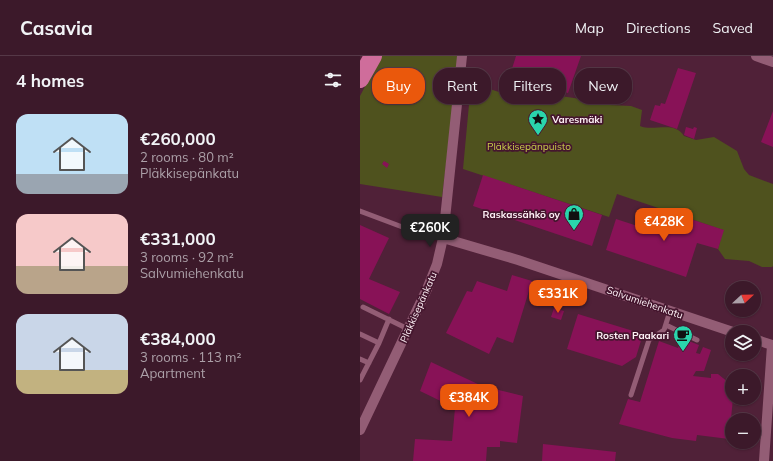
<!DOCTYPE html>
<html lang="en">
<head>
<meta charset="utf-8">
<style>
  :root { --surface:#3c192a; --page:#432232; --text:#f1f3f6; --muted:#aca0a8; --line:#553847; --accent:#ea580c }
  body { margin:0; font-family:Mulish,sans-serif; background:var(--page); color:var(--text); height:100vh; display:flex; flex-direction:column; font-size:15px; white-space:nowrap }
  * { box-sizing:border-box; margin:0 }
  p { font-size:13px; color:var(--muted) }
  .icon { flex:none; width:22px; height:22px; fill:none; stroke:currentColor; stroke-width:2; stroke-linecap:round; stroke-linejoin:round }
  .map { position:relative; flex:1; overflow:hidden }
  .side { display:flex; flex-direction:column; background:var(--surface); width:360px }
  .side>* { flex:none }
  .hud { position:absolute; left:12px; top:12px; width:341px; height:36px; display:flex; gap:8px }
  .needle { width:26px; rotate:68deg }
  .fabs { position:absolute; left:365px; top:225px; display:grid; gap:8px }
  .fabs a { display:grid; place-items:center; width:36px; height:36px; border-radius:50%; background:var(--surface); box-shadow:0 1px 3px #0004,0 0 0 1px var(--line); font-size:20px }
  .price { position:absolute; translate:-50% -34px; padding:0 9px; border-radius:8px; background:var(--accent); color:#fff; font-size:13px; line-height:26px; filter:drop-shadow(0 1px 2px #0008) }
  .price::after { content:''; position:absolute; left:50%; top:24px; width:12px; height:9px; margin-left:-6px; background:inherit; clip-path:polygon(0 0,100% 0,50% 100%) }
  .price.current { background:#222; color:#fff }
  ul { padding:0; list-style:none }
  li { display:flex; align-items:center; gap:12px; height:100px; padding:0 16px }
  li span { display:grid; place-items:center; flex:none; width:112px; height:80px; border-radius:12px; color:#555 }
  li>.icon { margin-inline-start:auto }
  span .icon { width:48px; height:48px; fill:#fffc; stroke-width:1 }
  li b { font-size:17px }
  h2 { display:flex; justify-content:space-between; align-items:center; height:48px; padding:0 16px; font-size:17px }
  .chip { padding:0 14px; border-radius:16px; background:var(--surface); box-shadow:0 1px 3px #0004,0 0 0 1px var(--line); font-size:14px; line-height:36px }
  .chip.current { background:var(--accent); color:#fff }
  header { display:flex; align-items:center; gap:24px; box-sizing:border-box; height:56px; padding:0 20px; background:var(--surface); border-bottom:1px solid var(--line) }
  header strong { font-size:19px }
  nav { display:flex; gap:22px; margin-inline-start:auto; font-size:14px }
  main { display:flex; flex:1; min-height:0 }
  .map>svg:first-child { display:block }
</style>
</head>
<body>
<header>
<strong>Casavia</strong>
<nav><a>Map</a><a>Directions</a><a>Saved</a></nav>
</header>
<main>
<section class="side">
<h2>4 homes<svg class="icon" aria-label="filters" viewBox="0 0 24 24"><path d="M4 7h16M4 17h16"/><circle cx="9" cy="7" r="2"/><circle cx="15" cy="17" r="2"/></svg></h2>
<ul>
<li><span style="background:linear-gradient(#bfe0f5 75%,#9aa5b1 0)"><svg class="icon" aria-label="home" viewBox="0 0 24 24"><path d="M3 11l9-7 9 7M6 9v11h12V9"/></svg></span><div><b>€260,000</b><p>2 rooms · 80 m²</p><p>Pläkkisepänkatu</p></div></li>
<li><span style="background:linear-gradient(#f6c9c9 65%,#b9a48a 0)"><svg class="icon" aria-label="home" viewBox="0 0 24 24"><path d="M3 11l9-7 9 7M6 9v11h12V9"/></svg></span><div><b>€331,000</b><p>3 rooms · 92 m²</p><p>Salvumiehenkatu</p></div></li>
<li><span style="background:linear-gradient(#c9d6e8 70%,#c2b280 0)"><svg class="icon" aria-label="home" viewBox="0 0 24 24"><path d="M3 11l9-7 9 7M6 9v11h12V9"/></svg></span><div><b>€384,000</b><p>3 rooms · 113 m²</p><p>Apartment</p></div></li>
</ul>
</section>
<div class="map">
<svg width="413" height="405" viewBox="0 0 413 405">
  <rect width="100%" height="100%" fill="#502138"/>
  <path fill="#4f521e" d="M 21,0 L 99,0 L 82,141 L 0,128 L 0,40 Z
    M 111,27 L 139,36 L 155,31 L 170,32 L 187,38 L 234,45 L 250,49 L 271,50 L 282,54 L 280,70 C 294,76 314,64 324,80 L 336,84 L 354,81 L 377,95 L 384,113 L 389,119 L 413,128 L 413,210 L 412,211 L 402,211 L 389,205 L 365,203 L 358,193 L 363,174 L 257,138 L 249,161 L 103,113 Z"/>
  <path fill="#881257" d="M 156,0 L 221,0 L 208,37 L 150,19 Z
    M 318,12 L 336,17 L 317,73 L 290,64 L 295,49 L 300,50 L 301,47 L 305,48 Z
    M 413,55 L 413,91 L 401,86 Z
    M 326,71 L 333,73 L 334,71 L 337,72 L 334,83 L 324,79 Z
    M 24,105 L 29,108 L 27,112 L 22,108 Z
    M 123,119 L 242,159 L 232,190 L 113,150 Z
    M 303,154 L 364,174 L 358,193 L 337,187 L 326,221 L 246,194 L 256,163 L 296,176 Z
    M 0,169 L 29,182 L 9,223 L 40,236 L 29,258 L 0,243 Z
    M 152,219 L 172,225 L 153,287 L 137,281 L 129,298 L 86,277 L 107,235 L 112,236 L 117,225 L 147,235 Z
    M 194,252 L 204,255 L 201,264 L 191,261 Z
    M 218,258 L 283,278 L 276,301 L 262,310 L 207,293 Z
    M 321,282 L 339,289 L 336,297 L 340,298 L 343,291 L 351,294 L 344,315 L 336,315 L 333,320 L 351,322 L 351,318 L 358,318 L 369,327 L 372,327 L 373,342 L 369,383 L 337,379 L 336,385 L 312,382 L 259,368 L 268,343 L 280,346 L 299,285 L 318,292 Z
    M 71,306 L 122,330 L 163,340 L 157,387 L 140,385 L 140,391 L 127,391 L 126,405 L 53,405 L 55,383 L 92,385 L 95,352 L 60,335 Z
    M 183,388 L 256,396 L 255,405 L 182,405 Z"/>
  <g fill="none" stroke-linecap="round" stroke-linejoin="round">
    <path stroke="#935d75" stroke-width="5" d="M 0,155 L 45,172 L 83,182
      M 3,251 L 48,273
      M 306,269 L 337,284
      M 0,278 L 19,287
      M 0,303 L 9,307
      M 0,324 L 19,287 L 29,263
      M 271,339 L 289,284 L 304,274 L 310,255"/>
    <path stroke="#935d75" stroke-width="10" d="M 396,0 L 413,6
      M 83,182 L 158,204 L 373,276
      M 394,283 L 412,289 L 404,405
      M 0,374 L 67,233 L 77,208 L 83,182 L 102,0"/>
    <path stroke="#cf6d9b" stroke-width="18" d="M 0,23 L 13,0"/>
  </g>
  <defs>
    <g id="sight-pin" transform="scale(1)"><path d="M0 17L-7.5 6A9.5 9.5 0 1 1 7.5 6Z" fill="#2ad5ac" stroke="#45162e"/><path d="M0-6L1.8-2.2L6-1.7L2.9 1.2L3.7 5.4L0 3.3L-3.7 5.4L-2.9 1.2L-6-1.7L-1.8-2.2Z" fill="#111"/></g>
    <g id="shop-pin" transform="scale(1)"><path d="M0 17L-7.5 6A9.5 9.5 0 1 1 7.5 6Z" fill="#2ad5ac" stroke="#45162e"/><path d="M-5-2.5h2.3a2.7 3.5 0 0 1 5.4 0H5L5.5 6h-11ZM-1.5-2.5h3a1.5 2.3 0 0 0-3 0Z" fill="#111"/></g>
    <g id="cafe-pin" transform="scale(1)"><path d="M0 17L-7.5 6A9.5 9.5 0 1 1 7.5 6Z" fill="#2ad5ac" stroke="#45162e"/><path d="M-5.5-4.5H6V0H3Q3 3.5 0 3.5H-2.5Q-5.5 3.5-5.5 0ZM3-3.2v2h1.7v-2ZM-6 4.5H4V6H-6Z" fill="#111"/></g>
  </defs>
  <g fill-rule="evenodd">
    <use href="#sight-pin" x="178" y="63"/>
    <use href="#shop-pin" x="214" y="158"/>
    <use href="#cafe-pin" x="323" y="279"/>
  </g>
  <g text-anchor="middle" stroke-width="3.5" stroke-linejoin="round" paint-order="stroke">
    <g font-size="10" font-weight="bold" fill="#fdf0f5" stroke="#45162e" text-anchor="end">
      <text x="192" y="67" text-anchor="start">Varesmäki</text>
      <text x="200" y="162">Raskassähkö oy</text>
      <text x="309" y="283">Rosten Paakari</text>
    </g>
    <g font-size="10" fill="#c9cf4b" stroke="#45162e">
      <text x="169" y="94">Pläkkisepänpuisto</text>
    </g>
    <g font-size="10" fill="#fdf0f5" stroke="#45162e">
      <text transform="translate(285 246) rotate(19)" y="4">Salvumiehenkatu</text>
      <text transform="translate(58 251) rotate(-66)" y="4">Pläkkisepänkatu</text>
    </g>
  </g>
</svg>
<div class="fabs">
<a><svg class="needle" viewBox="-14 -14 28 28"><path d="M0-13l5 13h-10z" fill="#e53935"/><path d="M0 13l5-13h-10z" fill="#aca0a8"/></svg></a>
<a><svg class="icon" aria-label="layers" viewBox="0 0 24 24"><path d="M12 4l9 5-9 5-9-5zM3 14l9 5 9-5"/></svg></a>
<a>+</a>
<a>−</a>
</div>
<b class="price" style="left:304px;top:186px">€428K</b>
<b class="price current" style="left:70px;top:192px">€260K</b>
<b class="price" style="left:198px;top:258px">€331K</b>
<b class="price" style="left:109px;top:362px">€384K</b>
<div class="hud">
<a class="chip current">Buy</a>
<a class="chip">Rent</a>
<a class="chip">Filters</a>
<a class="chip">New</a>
</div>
</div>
</main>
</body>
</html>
